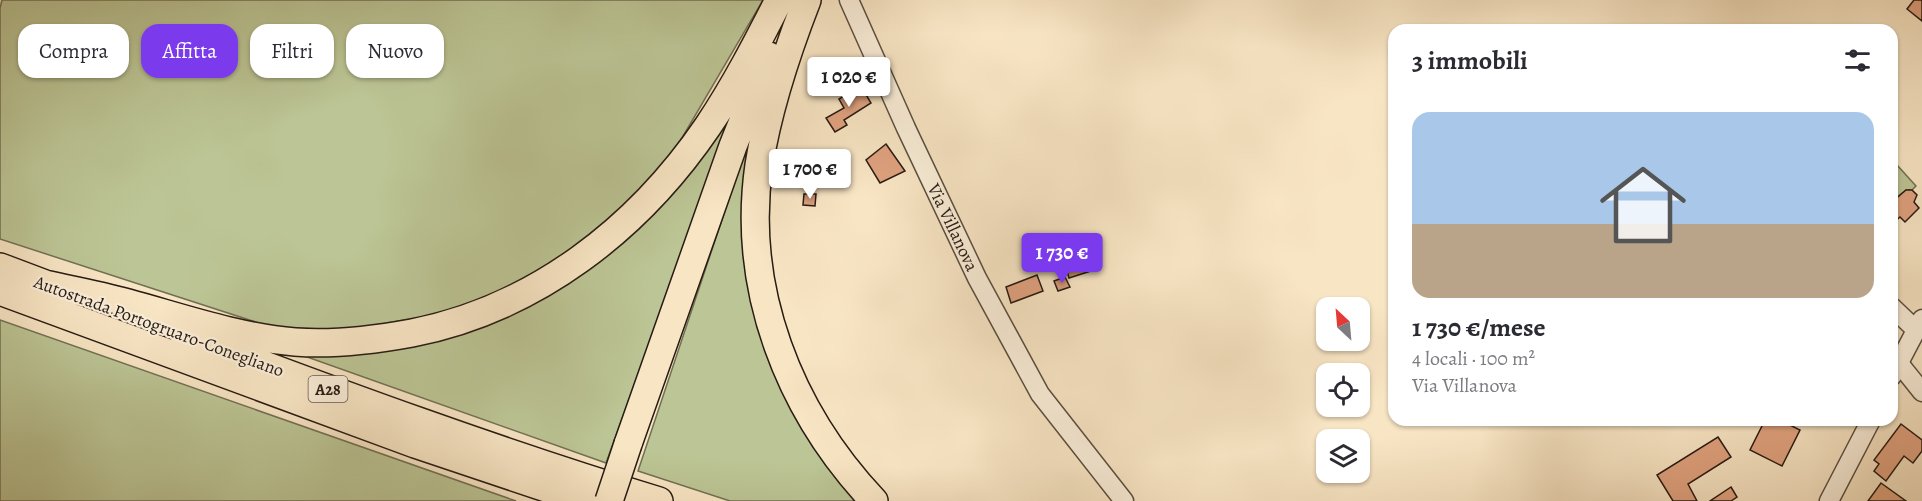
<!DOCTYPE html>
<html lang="it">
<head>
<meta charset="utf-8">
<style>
  :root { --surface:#fff; --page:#f7f7f7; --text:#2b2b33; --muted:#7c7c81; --line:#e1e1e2; --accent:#7c3aed }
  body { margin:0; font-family:Alegreya,serif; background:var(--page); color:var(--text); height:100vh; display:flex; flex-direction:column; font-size:22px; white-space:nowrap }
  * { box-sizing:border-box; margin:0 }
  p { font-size:20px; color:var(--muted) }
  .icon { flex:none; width:33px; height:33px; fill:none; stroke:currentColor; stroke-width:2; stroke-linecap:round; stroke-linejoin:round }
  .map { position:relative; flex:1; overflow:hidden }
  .panel { position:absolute; left:1388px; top:24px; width:510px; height:402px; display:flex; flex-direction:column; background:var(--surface); border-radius:18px; box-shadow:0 2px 4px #0004 }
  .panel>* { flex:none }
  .guide { position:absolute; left:18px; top:24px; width:570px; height:54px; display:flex; gap:12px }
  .needle { width:39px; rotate:334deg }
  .tools { position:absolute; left:1316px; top:297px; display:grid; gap:12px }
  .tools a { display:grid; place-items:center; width:54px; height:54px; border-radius:12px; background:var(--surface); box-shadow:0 2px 4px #0004; font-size:30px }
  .price { position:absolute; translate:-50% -51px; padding:0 14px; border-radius:6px; background:#fff; color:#222; font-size:20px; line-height:39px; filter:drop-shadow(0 2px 3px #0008) }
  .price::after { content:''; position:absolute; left:50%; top:36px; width:18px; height:14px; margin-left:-9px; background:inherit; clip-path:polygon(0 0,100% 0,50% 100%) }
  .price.current { background:var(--accent); color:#fff }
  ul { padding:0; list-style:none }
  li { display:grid; align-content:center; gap:12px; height:318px; padding:0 24px }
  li+li { border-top:2px solid var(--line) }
  li span { display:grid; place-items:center; height:186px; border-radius:18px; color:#555 }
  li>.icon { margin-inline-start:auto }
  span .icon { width:108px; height:108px; fill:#fffc; stroke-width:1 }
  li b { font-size:26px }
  h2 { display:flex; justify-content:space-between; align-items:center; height:72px; padding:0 24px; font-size:26px }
  .tag { padding:0 21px; border-radius:18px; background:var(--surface); box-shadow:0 2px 4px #0004; font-size:21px; line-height:54px }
  .tag.current { background:var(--accent); color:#fff }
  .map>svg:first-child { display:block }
</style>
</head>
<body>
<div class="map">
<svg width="1922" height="501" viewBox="0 0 1922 501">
  <rect width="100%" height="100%" fill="#f8e5c4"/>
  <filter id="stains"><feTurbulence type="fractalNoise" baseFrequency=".00333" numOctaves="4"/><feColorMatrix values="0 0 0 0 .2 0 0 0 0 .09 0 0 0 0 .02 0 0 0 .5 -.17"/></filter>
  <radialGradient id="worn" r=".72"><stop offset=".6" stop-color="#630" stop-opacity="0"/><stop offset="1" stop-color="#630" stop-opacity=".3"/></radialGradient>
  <path fill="#bcc595" stroke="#727054" stroke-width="1.5" d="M 2,0 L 763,0 L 669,160 L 607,226 L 536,280 L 446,313 L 346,330 L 271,327 L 0,239 L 0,8 Z
    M 739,95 L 606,463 L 279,347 L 396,347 L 549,291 Z
    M 763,97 L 768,349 L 869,501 L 730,501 L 638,471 Z
    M 1893,157 L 1897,165 L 1916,186 L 1912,190 L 1906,190 L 1896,198 L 1892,195 Z
    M 0,320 L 516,501 L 0,501 Z"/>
  <path fill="#e0a27f" stroke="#271b13" stroke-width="1.5" d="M 1914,0 L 1922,0 L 1922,21 L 1907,9 Z
    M 861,86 L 871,103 L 844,120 L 847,125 L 835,132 L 826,118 L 844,108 L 839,99 Z
    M 886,144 L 905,171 L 880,183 L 866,160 Z
    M 1906,190 L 1912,190 L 1917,195 L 1914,202 L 1919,208 L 1905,222 L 1900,217 L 1892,224 L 1892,202 Z
    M 804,194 L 816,194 L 815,206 L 803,205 Z
    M 1090,257 L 1094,270 L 1069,278 L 1065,264 Z
    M 1037,275 L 1043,291 L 1011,303 L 1006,287 Z
    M 1065,277 L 1070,287 L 1058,291 L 1054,281 Z
    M 1765,420 L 1774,425 L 1777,420 L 1780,420 L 1800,430 L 1782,466 L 1750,450 Z
    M 1901,424 L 1922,440 L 1922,451 L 1913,463 L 1904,456 L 1886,481 L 1874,471 L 1879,464 L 1874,460 Z
    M 1718,437 L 1731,457 L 1688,484 L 1697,501 L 1673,501 L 1657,475 Z
    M 1881,483 L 1906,501 L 1868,501 Z
    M 1731,487 L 1737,497 L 1731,501 L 1710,501 Z"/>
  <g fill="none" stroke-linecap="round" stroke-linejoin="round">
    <g stroke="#5b4e3f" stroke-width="21">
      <g id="minor">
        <path id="s1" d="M 849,0 L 906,128 L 977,278 L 1040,394 L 1124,501"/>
        <path d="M 1892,307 L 1915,329"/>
        <path d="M 1898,362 L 1922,392"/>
        <path d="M 1892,376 L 1922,319"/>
        <path d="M 1829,501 L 1871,420"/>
      </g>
    </g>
    <g stroke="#271b13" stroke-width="30">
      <path id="highway" d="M 807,0 C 786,54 768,108 759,165 C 741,289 789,411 874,501
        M 0,267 L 61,290
        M 44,284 C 72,290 100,295 128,303 C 183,318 237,337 295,342 C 333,345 374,340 412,333 C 535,309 638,229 708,126 C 735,86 757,43 779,0
        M 0,291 L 415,444 L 585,501
        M 184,335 C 341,394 498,452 659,501
        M 628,444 L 733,146 L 769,56"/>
    </g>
    <use href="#minor" stroke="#faeed9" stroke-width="18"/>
    <use href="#highway" stroke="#f8e5c4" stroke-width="27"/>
    <g stroke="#271b13" stroke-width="30" stroke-linecap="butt">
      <path id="highway-bridge" d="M 609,501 L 628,444"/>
    </g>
    <use href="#highway-bridge" stroke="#f8e5c4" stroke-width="27"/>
  </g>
  <g text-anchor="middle" stroke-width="4.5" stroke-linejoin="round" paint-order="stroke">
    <rect fill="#faeed9" stroke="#665a4e" stroke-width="1.5" x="308.5" y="376" width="39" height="26" rx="4.5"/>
    <g font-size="16" font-weight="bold" fill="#271b13">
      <text x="328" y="395">A28</text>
    </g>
    <g font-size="18" fill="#271b13" stroke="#faeed9">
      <text dy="6" stroke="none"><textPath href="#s1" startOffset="250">Via Villanova</textPath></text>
      <text transform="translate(159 326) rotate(20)" y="6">Autostrada Portogruaro-Conegliano</text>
    </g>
  </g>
  <rect width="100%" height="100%" filter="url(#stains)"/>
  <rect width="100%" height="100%" fill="url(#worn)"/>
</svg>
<div class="tools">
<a><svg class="needle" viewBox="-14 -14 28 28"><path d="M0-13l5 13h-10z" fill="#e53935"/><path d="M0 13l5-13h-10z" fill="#7c7c81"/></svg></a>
<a><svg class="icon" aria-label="locate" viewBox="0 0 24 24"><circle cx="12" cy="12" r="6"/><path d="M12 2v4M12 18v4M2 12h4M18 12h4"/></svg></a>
<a><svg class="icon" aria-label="layers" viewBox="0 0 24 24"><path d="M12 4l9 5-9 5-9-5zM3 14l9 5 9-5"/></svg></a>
</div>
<b class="price" style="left:849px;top:108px">1 020 €</b>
<b class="price" style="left:810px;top:200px">1 700 €</b>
<b class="price current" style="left:1062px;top:284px">1 730 €</b>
<div class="guide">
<a class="tag">Compra</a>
<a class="tag current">Affitta</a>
<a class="tag">Filtri</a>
<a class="tag">Nuovo</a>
</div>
<section class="panel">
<h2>3 immobili<svg class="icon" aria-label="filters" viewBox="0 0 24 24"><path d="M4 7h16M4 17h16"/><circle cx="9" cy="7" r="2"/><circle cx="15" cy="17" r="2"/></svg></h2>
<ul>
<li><span style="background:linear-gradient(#a9c7e8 60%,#b9a48a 0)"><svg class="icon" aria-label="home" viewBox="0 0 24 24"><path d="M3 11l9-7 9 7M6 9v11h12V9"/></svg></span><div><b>1 730 €/mese</b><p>4 locali · 100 m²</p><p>Via Villanova</p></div></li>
</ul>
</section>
</div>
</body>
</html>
